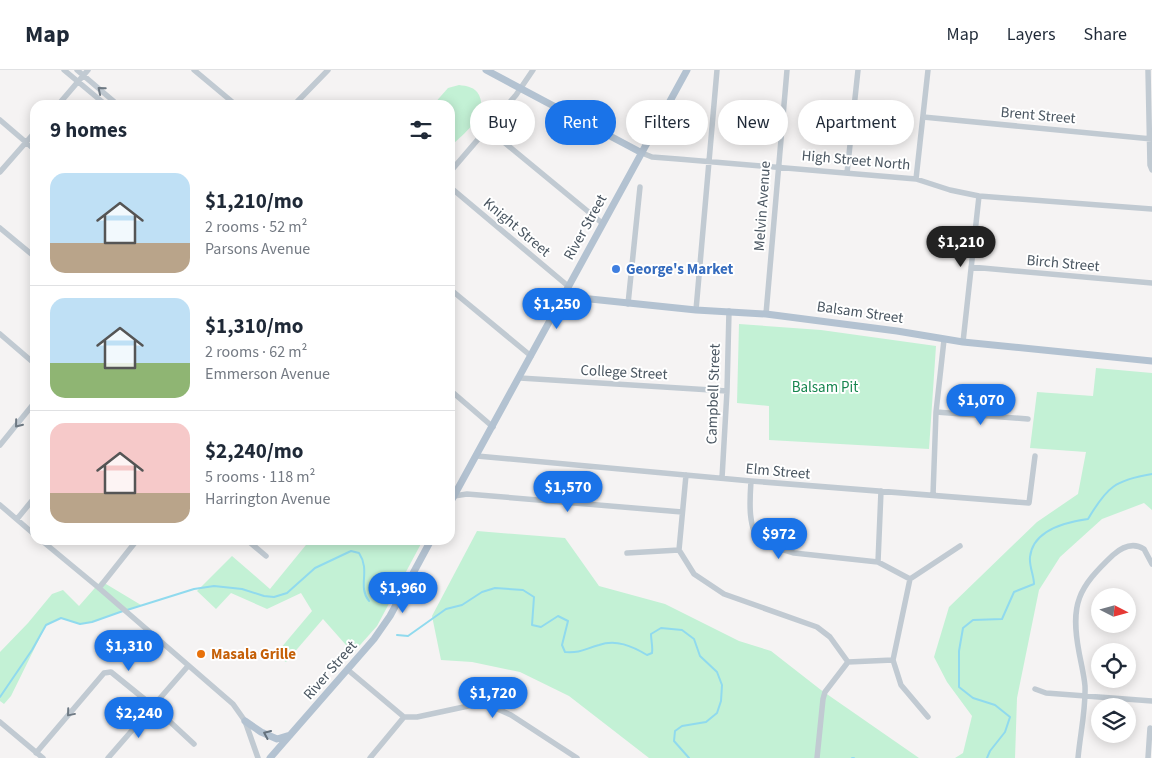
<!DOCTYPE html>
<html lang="en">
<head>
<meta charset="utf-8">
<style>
  :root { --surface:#fff; --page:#f2f2f3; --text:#1f2937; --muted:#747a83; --line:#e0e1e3; --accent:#1a73e8 }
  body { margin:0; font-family:"Source Sans 3",sans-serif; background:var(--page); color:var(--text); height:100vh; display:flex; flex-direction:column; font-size:19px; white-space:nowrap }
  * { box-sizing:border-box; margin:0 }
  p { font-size:16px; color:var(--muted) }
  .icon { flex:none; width:28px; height:28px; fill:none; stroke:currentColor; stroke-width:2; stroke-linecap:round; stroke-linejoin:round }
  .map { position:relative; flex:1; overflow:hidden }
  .sheet { position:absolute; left:30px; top:30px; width:425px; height:445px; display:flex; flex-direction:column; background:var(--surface); border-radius:15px; box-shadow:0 2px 12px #0003 }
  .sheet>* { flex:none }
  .top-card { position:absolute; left:470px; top:30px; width:475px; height:45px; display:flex; gap:10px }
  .needle { width:32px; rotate:96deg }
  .buttons { position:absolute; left:1091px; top:518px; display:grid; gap:10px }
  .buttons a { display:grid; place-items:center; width:45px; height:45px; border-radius:50%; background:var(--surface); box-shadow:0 2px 12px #0003; font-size:25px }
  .price { position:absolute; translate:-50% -42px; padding:0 11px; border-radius:18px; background:var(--accent); color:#fff; font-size:16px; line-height:32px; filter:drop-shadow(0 1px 2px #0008) }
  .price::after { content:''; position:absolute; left:50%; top:30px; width:15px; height:11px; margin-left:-8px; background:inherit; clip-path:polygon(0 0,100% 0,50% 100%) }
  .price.current { background:#222; color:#fff }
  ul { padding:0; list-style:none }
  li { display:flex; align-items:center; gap:15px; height:125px; padding:0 20px }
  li+li { border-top:1px solid var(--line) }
  li span { display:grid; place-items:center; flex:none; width:140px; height:100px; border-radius:15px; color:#555 }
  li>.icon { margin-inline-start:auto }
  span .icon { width:60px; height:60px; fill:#fffc; stroke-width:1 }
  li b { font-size:21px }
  h2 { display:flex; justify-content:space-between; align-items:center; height:60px; padding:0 20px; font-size:21px }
  .chip { padding:0 18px; border-radius:22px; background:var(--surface); box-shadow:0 2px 12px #0003; font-size:18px; line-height:45px }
  .chip.current { background:var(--accent); color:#fff }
  header { display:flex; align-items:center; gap:30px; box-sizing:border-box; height:70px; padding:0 25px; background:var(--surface); border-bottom:1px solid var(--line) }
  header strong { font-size:24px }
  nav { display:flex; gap:28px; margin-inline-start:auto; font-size:18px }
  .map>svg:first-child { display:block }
</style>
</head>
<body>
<header>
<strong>Map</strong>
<nav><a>Map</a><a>Layers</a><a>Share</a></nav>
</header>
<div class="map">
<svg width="1152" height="688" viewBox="0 0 1152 688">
  <rect width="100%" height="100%" fill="#f5f3f3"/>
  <path fill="#c3f1d5" d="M 459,15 C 467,16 475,17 479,25 C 489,46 463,64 450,77 L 450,35 L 433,35 L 448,18 Z
    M 739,254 L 821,260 L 936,276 L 929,379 L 769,370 L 769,336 L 737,333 Z
    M 1096,298 L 1152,303 L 1152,440 L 1144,433 L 1102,449 L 1060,487 L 1039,520 L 1017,628 L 1015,688 L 955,688 L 963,683 L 972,646 L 947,612 L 934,587 L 949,537 L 1037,452 L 1078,424 L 1086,382 L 1030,378 L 1037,322 L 1093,326 Z
    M 477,461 L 565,468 L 599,516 L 665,534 L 739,571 L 771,581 L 821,620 L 919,688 L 649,688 L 569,626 L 520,602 L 472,592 L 441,590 L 432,546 Z
    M 310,470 L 423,470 L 377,556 L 353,583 L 323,549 L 286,592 L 275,585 L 312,541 L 301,523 L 267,539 L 231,523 L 216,539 L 197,521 L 232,486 L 270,519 Z
    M 101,511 L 141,535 L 92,552 L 80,554 L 61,548 L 46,555 L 11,626 L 4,634 L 0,631 L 0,582 L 28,553 L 52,524 L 63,520 L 79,536 Z"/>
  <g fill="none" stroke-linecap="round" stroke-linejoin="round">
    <path stroke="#90daee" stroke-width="2" d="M 127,540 L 194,519 L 214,516 L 242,519 L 264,526 L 274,527 L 287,523 L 315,498 L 351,481 L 359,483 C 371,501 357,516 369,531
      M 397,565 L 408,566 L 446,539 L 462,535 L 482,522 L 495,518 L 523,520 L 534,527 L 532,555 L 541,557 L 558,546 L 568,551 L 562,575 L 565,582 C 582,583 584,579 599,575 C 616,569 632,576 647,585 L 652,583 C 653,576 651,571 651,564 L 661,558 L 682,560 L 694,569 L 700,586 L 717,602 L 722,615 L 721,631 L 717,643 L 706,652 L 682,656 L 675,661 L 674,671 L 689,688
      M 0,627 L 32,580 L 46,555 L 61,548 L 80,554 L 92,552 L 123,541
      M 852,688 L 854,688
      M 987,688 L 990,681 L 1005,662 L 1010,647 L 995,635 L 973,628 L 959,617 L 959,581 L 963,558 L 973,550 L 1002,549 L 1014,522 L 1034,514 C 1034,506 1029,496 1030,487 C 1033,460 1066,452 1088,449 C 1107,417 1115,410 1152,404"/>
    <path stroke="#c1cad2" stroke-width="5.5" d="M 64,0 L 106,35
      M 77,0 L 118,35
      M 194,0 L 236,35
      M 1148,0 L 1150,95 L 1152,100
      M 58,35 L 88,0
      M 294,35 L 328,0
      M 923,47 L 1152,69
      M 0,50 L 35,80
      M 488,59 L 602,153
      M 642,83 L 652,87 L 678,89 L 916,109 L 950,120 L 979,126 L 1152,139
      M 0,102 L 35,62
      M 450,102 L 516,25 L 533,0
      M 847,103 L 858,0
      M 916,109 L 928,0
      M 450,117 L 568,216
      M 0,158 L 35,187
      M 971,197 L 1152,213
      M 450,219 L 531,286
      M 628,234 L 640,117
      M 696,240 L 717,0
      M 766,244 L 787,0
      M 0,264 L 35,294
      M 963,272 L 979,126
      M 520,308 L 727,321
      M 450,320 L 493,357
      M 936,342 L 1028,349
      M 0,375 L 35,332
      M 477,386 L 751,411 L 1029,433 L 1035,386
      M 686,405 L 679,480 L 694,504 L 724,524 L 817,557 L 830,567 L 848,592
      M 722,408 L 727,321 L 729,241
      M 751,411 C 750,427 747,460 761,471 C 771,477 784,480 794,483 L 878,492 L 910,509
      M 450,423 L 454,426 L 467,424 L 682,442
      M 933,425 L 936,342 L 944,270
      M 0,435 L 35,465
      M 17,449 L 35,427
      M 41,470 L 99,518 L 233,634 L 245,651 L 258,688
      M 247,470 L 266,486
      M 627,483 L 679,480
      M 878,492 L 881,421
      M 99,518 L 137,470
      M 848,592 L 893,590
      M 348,600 L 404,647 L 417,647 L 473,635 L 493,637 L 511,645 L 577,688
      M 1035,619 L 1046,623 L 1152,631
      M 928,647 L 901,615 L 893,590 L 910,509 L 960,476
      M 0,652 L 43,688
      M 36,683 L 104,603 L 111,602 L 153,636 L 194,674
      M 108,688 L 188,596
      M 370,688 L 404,647
      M 817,688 L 823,629 L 825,622 L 848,592
      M 1078,688 C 1080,665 1086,639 1085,616 C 1084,605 1081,593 1079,582 C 1070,534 1078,518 1113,485 C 1122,477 1133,472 1144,479 L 1152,494
      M 1148,688 L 1150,658"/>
    <path stroke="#b3c2d1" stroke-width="7" d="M 486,0 L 642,83
      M 564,224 L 571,227 L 696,240 L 766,244 L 897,261 L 963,272 L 1152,291
      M 450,433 L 687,0
      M 245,651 L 261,662 L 277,669 L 290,665
      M 270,688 L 374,569 L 390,546 L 431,470"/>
  </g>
  <defs><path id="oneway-chevron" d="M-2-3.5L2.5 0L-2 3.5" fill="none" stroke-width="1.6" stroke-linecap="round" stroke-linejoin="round" transform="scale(1.25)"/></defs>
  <g stroke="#6e7983">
    <use href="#oneway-chevron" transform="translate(101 20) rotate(-140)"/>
    <use href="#oneway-chevron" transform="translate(18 354) rotate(129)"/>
    <use href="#oneway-chevron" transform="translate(70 643) rotate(130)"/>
  </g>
  <use stroke="#64717d" href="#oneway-chevron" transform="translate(267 664) rotate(-156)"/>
  <circle fill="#3f7fe0" stroke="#fff" stroke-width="2" cx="616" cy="199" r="5"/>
  <circle fill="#e8710a" stroke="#fff" stroke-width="2" cx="201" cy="584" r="5"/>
  <g text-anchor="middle" stroke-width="4" stroke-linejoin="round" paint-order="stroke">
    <g font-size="15" fill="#4a5661" stroke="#fff">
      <text transform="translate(1038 45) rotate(5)" y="5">Brent Street</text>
      <text transform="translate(856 90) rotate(5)" y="5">High Street North</text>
      <text transform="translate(762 136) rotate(-86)" y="5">Melvin Avenue</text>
      <text transform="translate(517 157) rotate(40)" y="5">Knight Street</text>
      <text transform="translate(585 157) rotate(-61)" y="5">River Street</text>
      <text transform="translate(1063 193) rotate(5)" y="5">Birch Street</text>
      <text transform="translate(860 242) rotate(8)" y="5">Balsam Street</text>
      <text transform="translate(624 302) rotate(3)" y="5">College Street</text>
      <text transform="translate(713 324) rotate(-88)" y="5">Campbell Street</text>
      <text transform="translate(778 401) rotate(5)" y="5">Elm Street</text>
      <text transform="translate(330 600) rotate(-49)" y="5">River Street</text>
    </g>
    <g font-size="15" font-weight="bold" fill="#366cbe" stroke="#fff" text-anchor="start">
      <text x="626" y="204">George's Market</text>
    </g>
    <g font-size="15" fill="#17864f" stroke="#fff">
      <text x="825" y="322">Balsam Pit</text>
    </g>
    <g font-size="15" font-weight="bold" fill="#c56008" stroke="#fff" text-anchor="start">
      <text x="211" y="589">Masala Grille</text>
    </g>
  </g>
</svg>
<div class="buttons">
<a><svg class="needle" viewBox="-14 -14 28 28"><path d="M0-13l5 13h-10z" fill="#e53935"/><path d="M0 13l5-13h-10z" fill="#747a83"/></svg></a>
<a><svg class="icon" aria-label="locate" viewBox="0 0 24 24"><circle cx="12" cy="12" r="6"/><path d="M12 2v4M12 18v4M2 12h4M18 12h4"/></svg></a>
<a><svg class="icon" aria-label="layers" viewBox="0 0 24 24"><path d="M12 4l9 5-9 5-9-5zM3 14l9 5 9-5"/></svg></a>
</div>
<b class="price current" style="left:961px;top:198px">$1,210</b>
<b class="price" style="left:557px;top:260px">$1,250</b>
<b class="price" style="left:981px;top:356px">$1,070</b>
<b class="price" style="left:568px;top:443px">$1,570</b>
<b class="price" style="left:779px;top:490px">$972</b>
<b class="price" style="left:403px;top:544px">$1,960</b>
<b class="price" style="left:129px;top:602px">$1,310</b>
<b class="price" style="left:493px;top:649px">$1,720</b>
<b class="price" style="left:139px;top:669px">$2,240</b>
<div class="top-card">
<a class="chip">Buy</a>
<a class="chip current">Rent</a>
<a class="chip">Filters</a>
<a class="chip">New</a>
<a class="chip">Apartment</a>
</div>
<section class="sheet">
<h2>9 homes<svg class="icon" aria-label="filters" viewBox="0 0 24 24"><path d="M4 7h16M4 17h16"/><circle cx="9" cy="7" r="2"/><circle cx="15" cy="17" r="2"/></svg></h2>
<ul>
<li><span style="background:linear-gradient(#bfe0f5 70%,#b9a48a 0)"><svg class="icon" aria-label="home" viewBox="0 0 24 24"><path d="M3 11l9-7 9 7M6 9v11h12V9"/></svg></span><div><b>$1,210/mo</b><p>2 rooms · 52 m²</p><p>Parsons Avenue</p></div></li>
<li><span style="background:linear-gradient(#bfe0f5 65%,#8fb573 0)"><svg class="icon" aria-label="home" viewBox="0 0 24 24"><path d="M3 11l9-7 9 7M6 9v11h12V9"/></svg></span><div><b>$1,310/mo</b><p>2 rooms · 62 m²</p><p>Emmerson Avenue</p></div></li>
<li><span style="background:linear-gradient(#f6c9c9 70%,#b9a48a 0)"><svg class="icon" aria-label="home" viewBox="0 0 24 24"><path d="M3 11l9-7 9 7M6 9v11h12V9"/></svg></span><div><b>$2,240/mo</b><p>5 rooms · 118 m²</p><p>Harrington Avenue</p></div></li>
</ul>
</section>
</div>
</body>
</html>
